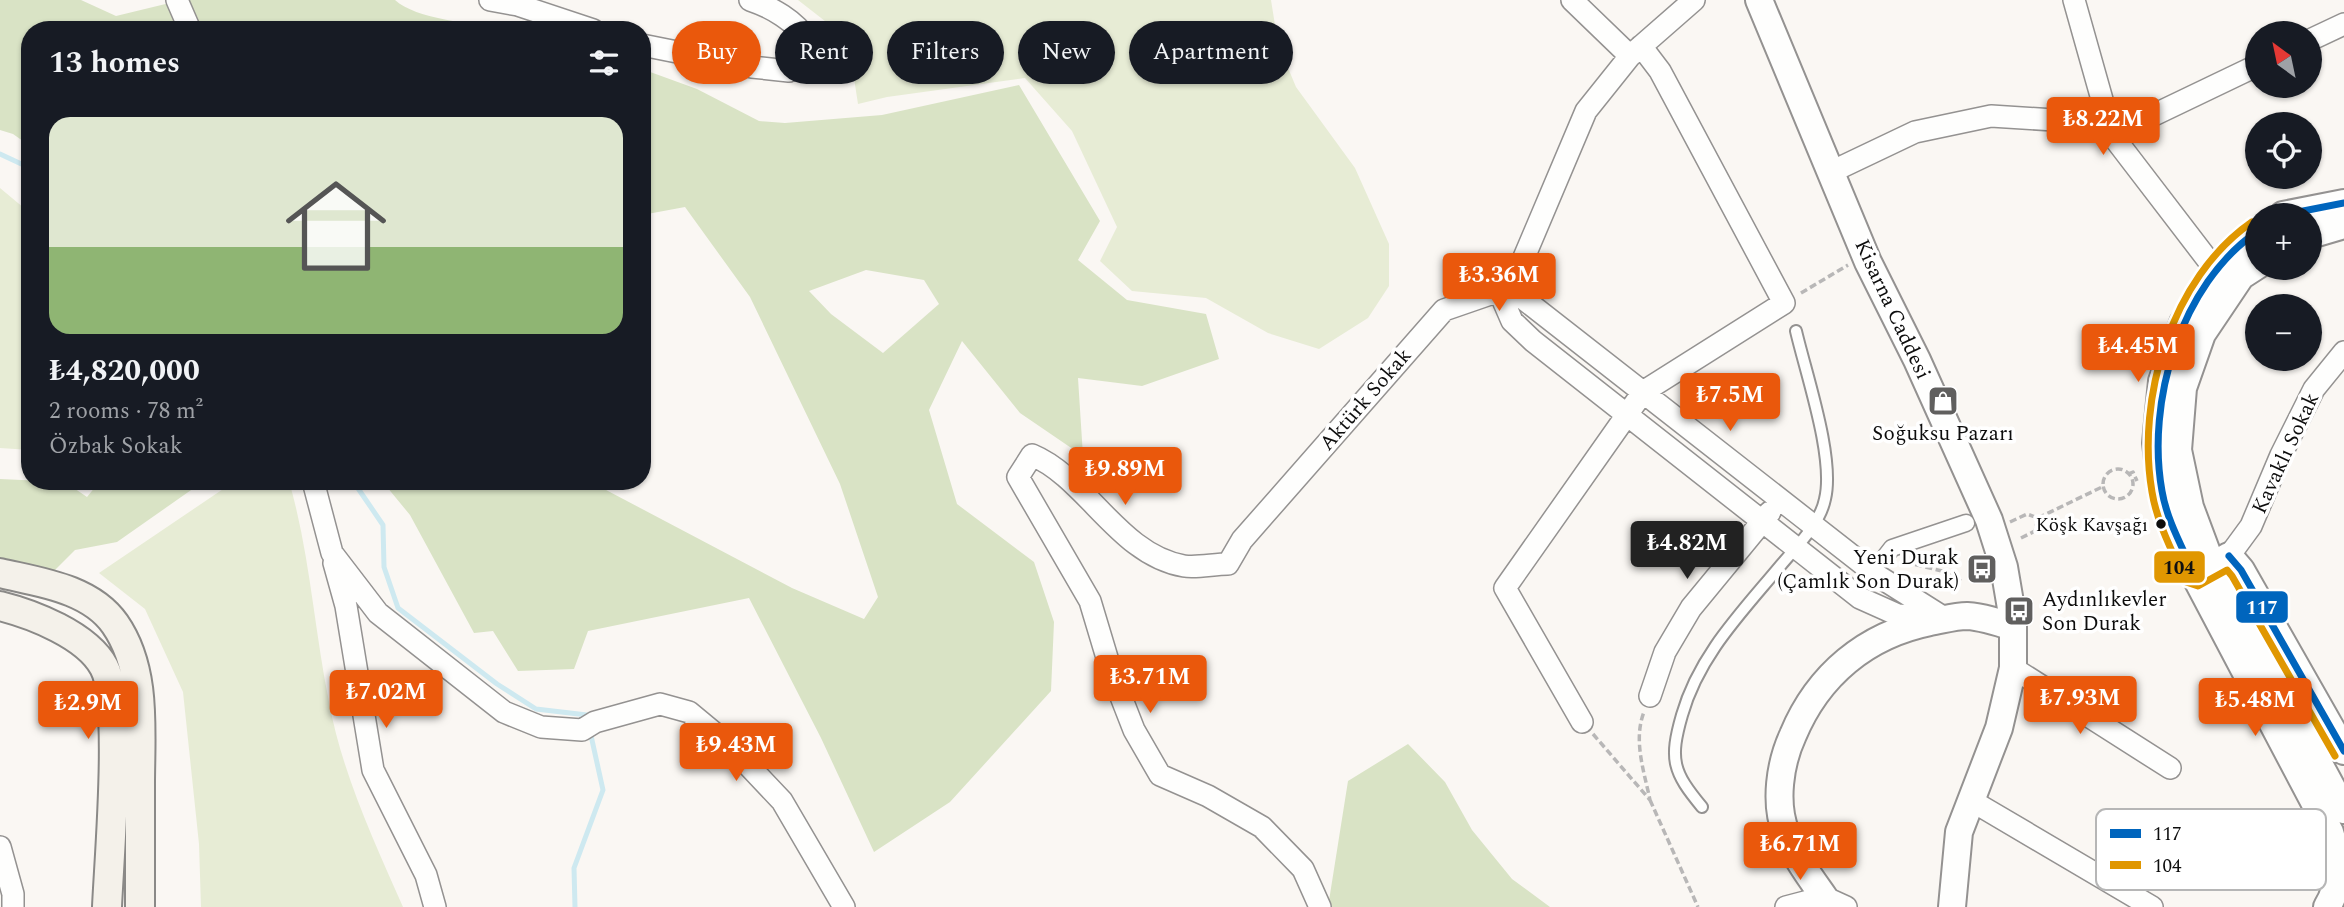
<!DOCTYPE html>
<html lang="en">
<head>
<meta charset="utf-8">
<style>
  :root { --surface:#171b24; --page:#20242c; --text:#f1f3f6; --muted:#9ea1a6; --accent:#ea580c }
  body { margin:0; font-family:Spectral,serif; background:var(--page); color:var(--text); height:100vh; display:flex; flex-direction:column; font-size:26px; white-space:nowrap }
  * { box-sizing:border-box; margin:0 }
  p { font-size:23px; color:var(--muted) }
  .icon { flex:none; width:38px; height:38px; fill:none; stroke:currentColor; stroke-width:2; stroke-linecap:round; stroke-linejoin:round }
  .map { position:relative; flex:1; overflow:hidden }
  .sheet { position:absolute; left:21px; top:21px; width:630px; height:469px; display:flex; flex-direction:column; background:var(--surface); border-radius:28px; box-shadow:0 2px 5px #0004 }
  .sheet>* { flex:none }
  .banner { position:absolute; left:672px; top:21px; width:665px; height:63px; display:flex; gap:14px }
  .needle { width:46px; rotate:327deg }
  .tools { position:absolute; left:2245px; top:21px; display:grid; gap:14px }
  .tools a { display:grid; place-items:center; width:77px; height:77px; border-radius:50%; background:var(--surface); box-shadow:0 2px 5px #0004; font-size:35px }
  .price { position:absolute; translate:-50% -60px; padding:0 16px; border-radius:7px; background:var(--accent); color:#fff; font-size:23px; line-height:46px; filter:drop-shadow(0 2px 4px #0008) }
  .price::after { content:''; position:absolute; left:50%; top:42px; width:21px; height:16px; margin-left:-10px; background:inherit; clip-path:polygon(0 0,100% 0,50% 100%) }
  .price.active { background:#222; color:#fff }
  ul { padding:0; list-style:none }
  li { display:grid; align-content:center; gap:14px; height:371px; padding:0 28px }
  li span { display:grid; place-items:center; height:217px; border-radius:21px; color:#555 }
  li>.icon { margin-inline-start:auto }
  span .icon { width:126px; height:126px; fill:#fffc; stroke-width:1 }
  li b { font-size:30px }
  h2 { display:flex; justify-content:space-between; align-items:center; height:84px; padding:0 28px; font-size:30px }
  .tag { padding:0 24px; border-radius:32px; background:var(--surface); box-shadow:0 2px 5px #0004; font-size:24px; line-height:63px }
  .tag.active { background:var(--accent); color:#fff }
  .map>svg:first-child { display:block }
</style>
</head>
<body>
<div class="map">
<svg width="2344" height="907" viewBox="0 0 2344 907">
  <rect width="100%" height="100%" fill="#faf7f3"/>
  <path fill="#e7ecd5" d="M 798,0 L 1271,0 L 1278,44 L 1296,87 L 1355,168 L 1389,244 L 1389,286 L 1368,318 L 1319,349 L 1268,333 L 1206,298 L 1132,291 L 1100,261 L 1117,227 L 1072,131 L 1025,78 L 887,97 L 858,104 L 848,39 Z
    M 0,188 L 30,213 L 30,450 L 0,448 Z
    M 235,481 L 289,481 C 310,554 314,628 329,702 C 342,773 374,841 403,907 L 201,907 L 199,844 L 183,692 L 145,609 L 99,573 Z"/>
  <path fill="#d9e3c5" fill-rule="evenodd" d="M 0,0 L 81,0 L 116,16 L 182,0 L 395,0 C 420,23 497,26 531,30 L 30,30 L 30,146 L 13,134 L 0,130 Z
    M 642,69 L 697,89 L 759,121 L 785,123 L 882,115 L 1019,85 L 1100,221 L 1078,260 L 1127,300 L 1206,314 L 1219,359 L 1142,386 L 1078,378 L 1083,456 L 1020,413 L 962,341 L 929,410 L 957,504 L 1034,562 L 1054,622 L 1051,691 L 950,802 L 874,852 L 821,738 L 749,598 L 588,631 L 574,669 L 518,671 L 493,631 L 474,633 L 410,515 L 382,481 L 589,481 L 792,588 L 864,619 L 878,597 L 840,484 L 750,297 L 685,207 L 642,215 ZM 866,270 L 924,280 L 939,304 L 883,353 L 831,314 L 809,291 Z
    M 0,479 L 65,482 L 87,497 L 100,481 L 204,481 L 117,542 L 75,550 L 53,572 L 0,560 Z
    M 1408,744 L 1445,782 L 1472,830 L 1512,879 L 1550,907 L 1328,907 L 1348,781 Z"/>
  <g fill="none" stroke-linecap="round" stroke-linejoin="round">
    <path stroke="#cee9f0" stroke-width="5" d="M 0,154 L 30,168
      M 353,481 L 383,525 L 384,567 L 398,608 L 497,684 L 536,709 L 587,715 L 588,722
      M 575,907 L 574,868 L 603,790 L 590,731"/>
    <g stroke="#949291" stroke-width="14">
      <path id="service" d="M 1702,807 C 1673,772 1669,760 1682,715 C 1699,655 1742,612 1781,565 C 1797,546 1820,524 1825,499 C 1835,458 1806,374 1796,331"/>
    </g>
    <g stroke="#949291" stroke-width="19">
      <path id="pedestrian" d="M 1885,557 L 1892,548 L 1966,523"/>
    </g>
    <g stroke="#949291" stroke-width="24">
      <path id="minor" d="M 177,0 L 190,30
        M 490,0 L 518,5 L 593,30
        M 1572,0 L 1630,56
        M 2074,0 L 2112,135 L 2217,272
        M 2310,40 L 2344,24
        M 642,45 L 752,67 L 789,71 L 798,66 L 808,41 C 796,21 771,7 750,0
        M 1831,172 L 1915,132 L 1991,116 L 2054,120 L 2112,135 L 2258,65
        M 1499,291 L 1516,293 L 1878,576 L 1946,619 L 1898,615 L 1860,598 L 1533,341 L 1512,321 Z
        M 313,481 L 332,553 L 378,613 L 504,712 L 541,727 L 582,730 L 595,722 L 660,704 L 689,712 L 730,746 L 782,801 L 844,907
        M 2229,556 L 2251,526 L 2281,455 L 2314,389 L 2344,352
        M 334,563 L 346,606 L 373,770 L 426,875 L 435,907
        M 2013,668 L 2170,768
        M 1650,696 L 1665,652 L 1691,608 L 1770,512
        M 1582,722 L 1505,588 L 1643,392 L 1784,303 L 1660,71 L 1641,46
        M 1972,801 L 2152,907
        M 0,847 L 13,894 L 13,907
        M 1320,907 L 1303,869 L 1262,827 L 1208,796 L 1160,775 L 1134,730 L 1111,671 L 1090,601 L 1018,477 L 1032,455 C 1087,478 1119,555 1184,566 C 1197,568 1214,564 1228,564 L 1242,540 L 1444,310 L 1499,291 L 1517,274 L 1586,111 L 1630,56 L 1694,0
        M 1786,907 L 1824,897 L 1846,907"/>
    </g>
    <g stroke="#949291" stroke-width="30">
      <path id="tertiary" d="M 1759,0 L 1868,262 L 1917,360 L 1989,520 L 2004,567 L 2013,620 L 2013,668 L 1999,728 L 1959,832 L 1952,907
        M 2283,215 L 2344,203
        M 2258,231 L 2226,260 L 2183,323 L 2162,381 L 2156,443 L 2162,493 L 2195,576 L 2330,832 C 2338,858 2342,883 2327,907
        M 2310,235 L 2344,225
        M 2258,265 L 2241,276 L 2202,334 L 2183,388 L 2178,450 L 2190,507 L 2212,566 L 2344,810
        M 2197,575 L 2229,556 L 2241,570 L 2344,751
        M 1824,897 C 1810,877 1794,856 1786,833 C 1774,803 1780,763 1793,735 C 1818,675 1866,635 1930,622 C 1942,620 1955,616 1967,616 C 1983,617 1998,622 2013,627"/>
    </g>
    <g stroke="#8a8987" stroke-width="32">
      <path id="secondary" d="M 0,573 C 38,582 90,588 115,624 C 147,670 140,731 140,784 C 140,825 140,866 140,907
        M 0,606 C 32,614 87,635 104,667 C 123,701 109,860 107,907"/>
    </g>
    <path stroke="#b8b7b7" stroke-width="3.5" stroke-dasharray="7 3.5" stroke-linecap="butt" d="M 1801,293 L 1848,265
      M2103 484a15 15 0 1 1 30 0a15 15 0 1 1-30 0Z
      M 2128,474 L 2133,472 L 2137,481
      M 2038,518 L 2102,487
      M 2010,522 L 2027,514 L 2038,518 L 2035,531 L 2019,539
      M 1905,562 L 1942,571 L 1963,582
      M 1593,734 L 1650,800 C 1644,771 1633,740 1644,712
      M 1650,800 L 1698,907"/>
    <use href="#service" stroke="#fefefd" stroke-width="10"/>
    <use href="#pedestrian" stroke="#fefefd" stroke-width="16"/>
    <use href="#minor" stroke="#fefefd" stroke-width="21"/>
    <use href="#tertiary" stroke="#fefefd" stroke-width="26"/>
    <use href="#secondary" stroke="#f4f1ea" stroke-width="28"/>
    <g stroke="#fff" stroke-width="12">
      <path id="bus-1" d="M 2283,215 L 2344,203
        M 2229,556 L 2241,570 L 2344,751
        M 2195,576 C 2183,548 2167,521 2162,491 C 2146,403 2180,284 2258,231"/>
    </g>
    <g stroke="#fff" stroke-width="12">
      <path id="bus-2" d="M 2252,222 C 2171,278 2136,399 2152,492 C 2157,523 2173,553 2186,582 L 2198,586 L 2227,570 L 2232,576 L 2335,756"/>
    </g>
    <use href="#bus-1" stroke="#0065bd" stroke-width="7"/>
    <use href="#bus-2" stroke="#e09701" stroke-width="7"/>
  </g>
  <defs>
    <g id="shop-square" transform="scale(1.575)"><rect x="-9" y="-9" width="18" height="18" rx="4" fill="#605f5e" stroke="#fff"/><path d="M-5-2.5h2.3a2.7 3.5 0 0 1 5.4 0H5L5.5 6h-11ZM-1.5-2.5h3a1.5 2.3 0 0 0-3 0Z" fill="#fff"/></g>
    <g id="bus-square" transform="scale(1.575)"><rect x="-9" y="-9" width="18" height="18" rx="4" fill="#605f5e" stroke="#fff"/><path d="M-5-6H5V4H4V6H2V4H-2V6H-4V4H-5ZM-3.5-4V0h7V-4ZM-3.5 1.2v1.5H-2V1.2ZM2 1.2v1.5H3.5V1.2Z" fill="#fff"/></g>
  </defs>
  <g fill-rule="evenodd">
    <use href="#shop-square" x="1943" y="401"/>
    <use href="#bus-square" x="1982" y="569"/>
    <use href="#bus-square" x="2019" y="611"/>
  </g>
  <circle fill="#0d0d0d" stroke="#fff" stroke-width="2.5" cx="2161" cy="524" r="6"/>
  <g text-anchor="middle" stroke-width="7" stroke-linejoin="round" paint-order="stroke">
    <g font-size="19" fill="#0d0d0d" stroke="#fff" text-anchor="end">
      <text x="2148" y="531">Köşk Kavşağı</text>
    </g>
    <g font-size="21" fill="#0d0d0d" stroke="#fff">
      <text transform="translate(1893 309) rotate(65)" y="7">Kisarna Caddesi</text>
      <text transform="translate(1365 399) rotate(-49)" y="7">Aktürk Sokak</text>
      <text transform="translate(2285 453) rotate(-65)" y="7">Kavaklı Sokak</text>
    </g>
    <g font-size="21" fill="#0d0d0d" stroke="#fff">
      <text x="1943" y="440">Soğuksu Pazarı</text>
      <text x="1959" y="564" text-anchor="end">Yeni Durak<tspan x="1959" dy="24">(Çamlık Son Durak)</tspan></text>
      <text x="2042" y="606" text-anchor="start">Aydınlıkevler<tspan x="2042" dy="24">Son Durak</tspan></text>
    </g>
  </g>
  <rect x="2096" y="809" width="230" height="81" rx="10" fill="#fff" stroke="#b6b6b6" stroke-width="2"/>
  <rect x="2110" y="829" width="31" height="9" fill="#0065bd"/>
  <rect x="2110" y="861" width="31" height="8" fill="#e09701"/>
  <g font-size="19" fill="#0d0d0d">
    <text x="2153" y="840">117</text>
    <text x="2153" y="872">104</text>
  </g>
  <g stroke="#fff" stroke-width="2.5">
    <rect x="2153" y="550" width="53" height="34" rx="7" fill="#e09701"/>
    <rect x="2235" y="590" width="54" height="34" rx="7" fill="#0065bd"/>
  </g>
  <g font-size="19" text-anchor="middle" font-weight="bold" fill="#fff">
    <text x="2262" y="614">117</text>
  </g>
  <g font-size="19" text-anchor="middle" font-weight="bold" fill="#111">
    <text x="2179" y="574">104</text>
  </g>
</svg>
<div class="tools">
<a><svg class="needle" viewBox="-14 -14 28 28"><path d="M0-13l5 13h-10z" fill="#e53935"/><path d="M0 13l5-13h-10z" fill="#9ea1a6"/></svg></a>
<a><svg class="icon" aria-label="locate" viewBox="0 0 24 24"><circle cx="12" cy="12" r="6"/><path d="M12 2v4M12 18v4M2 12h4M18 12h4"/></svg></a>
<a>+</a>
<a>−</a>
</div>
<b class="price" style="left:2103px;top:157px">₺8.22M</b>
<b class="price" style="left:1499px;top:313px">₺3.36M</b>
<b class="price" style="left:2138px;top:384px">₺4.45M</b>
<b class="price" style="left:1730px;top:433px">₺7.5M</b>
<b class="price" style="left:1125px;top:507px">₺9.89M</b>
<b class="price active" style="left:1687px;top:581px">₺4.82M</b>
<b class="price" style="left:1150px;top:715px">₺3.71M</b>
<b class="price" style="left:386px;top:730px">₺7.02M</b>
<b class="price" style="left:2080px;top:736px">₺7.93M</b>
<b class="price" style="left:2255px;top:738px">₺5.48M</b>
<b class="price" style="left:88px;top:741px">₺2.9M</b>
<b class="price" style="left:736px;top:783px">₺9.43M</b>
<b class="price" style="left:1800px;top:882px">₺6.71M</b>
<div class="banner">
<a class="tag active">Buy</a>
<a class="tag">Rent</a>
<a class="tag">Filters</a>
<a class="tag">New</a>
<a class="tag">Apartment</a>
</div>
<section class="sheet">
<h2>13 homes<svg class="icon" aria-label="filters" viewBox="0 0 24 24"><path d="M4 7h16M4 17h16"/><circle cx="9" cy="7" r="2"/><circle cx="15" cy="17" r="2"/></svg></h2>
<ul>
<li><span style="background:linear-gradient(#dfe7d0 60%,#8fb573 0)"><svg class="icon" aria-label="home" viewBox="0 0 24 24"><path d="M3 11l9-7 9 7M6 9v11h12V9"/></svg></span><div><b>₺4,820,000</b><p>2 rooms · 78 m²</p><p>Özbak Sokak</p></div></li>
</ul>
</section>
</div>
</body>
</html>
